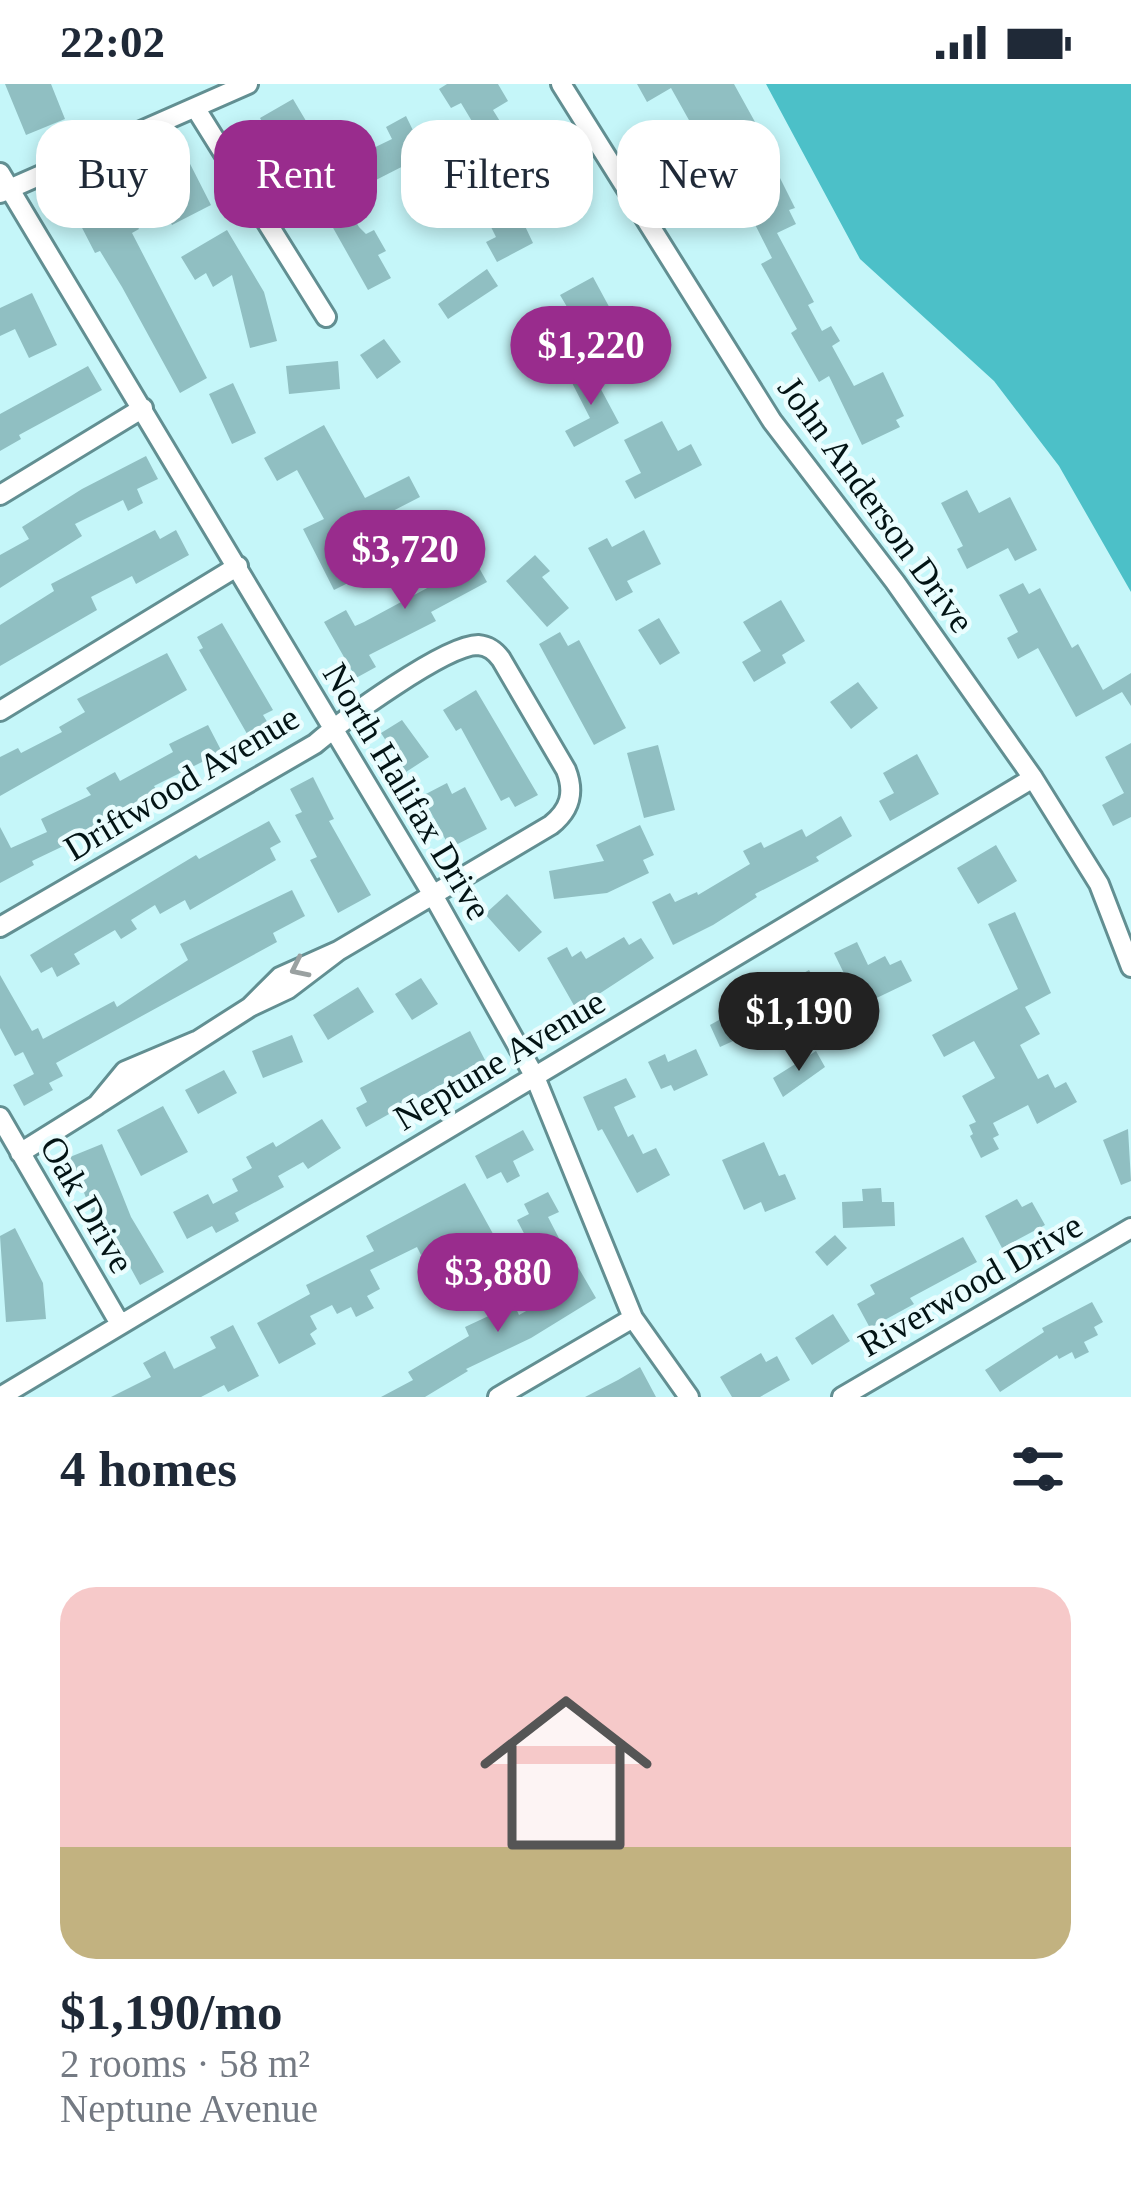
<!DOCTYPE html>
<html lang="en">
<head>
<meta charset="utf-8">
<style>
  :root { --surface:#fff; --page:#f6f6f7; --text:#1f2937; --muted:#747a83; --line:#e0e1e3; --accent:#992c8d }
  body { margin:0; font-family:"Times New Roman",serif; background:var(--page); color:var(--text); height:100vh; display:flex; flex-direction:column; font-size:45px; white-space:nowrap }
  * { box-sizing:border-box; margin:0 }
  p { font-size:39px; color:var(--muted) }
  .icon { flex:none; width:66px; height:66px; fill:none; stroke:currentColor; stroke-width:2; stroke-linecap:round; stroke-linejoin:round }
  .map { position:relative; height:1313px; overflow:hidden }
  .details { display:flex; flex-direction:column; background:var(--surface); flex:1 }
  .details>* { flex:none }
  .guide { position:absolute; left:36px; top:36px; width:1059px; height:108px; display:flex; gap:24px }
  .price { position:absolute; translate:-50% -102px; padding:0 27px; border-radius:42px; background:var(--accent); color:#fff; font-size:39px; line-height:78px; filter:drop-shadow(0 3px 6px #0008) }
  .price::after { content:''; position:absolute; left:50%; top:72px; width:36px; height:27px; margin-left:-18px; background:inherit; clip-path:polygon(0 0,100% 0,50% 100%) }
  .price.active { background:#222; color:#fff }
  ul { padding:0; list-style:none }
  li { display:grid; align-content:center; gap:24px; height:636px; padding:0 60px }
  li+li { border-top:3px solid var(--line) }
  li span { display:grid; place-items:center; height:372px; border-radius:36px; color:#555 }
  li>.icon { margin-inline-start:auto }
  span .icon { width:216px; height:216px; fill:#fffc; stroke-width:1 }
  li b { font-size:51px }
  h2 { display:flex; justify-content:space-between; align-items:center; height:144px; padding:0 60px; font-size:51px }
  .pill { padding:0 42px; border-radius:36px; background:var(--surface); box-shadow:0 6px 18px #0003; font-size:42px; line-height:108px }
  .pill.active { background:var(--accent); color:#fff }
  .status { display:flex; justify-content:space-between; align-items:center; height:84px; padding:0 60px; background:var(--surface); direction:ltr }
  .status svg { height:33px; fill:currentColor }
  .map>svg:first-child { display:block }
</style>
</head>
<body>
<div class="status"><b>22:02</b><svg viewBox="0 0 49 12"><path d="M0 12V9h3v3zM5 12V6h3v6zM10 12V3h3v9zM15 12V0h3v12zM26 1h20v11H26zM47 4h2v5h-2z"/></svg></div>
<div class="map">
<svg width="1131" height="1313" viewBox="0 0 1131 1313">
  <rect width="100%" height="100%" fill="#c5f6f9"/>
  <path fill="#4cc0c8" d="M 766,0 L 1131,0 L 1131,508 L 1059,382 L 994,297 L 860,175 Z"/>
  <path fill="#90bfc2" d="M 5,0 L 51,0 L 65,35 L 26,51 Z
    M 447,0 L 498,0 L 508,17 L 493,26 L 506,47 L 485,59 L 461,19 L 451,24 L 439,5 Z
    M 637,0 L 734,0 L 765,56 L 762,58 L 795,124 L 789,126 L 796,140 L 777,149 L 814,218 L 808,221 L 822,247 L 831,242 L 840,257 L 832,262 L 854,302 L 883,288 L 904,332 L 896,336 L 900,343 L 862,361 L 829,292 L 819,298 L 791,249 L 797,245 L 761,180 L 772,174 L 720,71 L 696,84 L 684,63 L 699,54 L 671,4 L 647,18 Z
    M 293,15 L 347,106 L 340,110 L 359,143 L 366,150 L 374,146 L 386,167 L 378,171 L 391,194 L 368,206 L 332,142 L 289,75 L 284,78 L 260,34 Z
    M 406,32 L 425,71 L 372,98 L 359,71 L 392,55 L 386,43 Z
    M 185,70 L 211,121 L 172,141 L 140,79 L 156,71 L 161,82 Z
    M 110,91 L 139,145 L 132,149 L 207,294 L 180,309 L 122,203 L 100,167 L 95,169 L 78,136 L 88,131 L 77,109 Z
    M 497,95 L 505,109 L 517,103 L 533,135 L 524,140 L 533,159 L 497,178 L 486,158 L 496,153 L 473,107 Z
    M 227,146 L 264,208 L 277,257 L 250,264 L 232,191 L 213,203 L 206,189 L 195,196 L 181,173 Z
    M 487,185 L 498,202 L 448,235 L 438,220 Z
    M 593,193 L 613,230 L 557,260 L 549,246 L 573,233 L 560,211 Z
    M 32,209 L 57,261 L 29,274 L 15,245 L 0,252 L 0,224 Z
    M 384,255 L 401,278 L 377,295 L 360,271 Z
    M 338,277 L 340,305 L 289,310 L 286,282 Z
    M 588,281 L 619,339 L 574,363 L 565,347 L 590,334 L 568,291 Z
    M 88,282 L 102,306 L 19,351 L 21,355 L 0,367 L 0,330 Z
    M 233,299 L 256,349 L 232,360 L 209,310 Z
    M 662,337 L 678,367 L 691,360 L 702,381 L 635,415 L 625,397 L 641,389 L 624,356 Z
    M 324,341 L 365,414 L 409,392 L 420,413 L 350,449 L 370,488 L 334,506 L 303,445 L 324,435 L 297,386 L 277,397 L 264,374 Z
    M 146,372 L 158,395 L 137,405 L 143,419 L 128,427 L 123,416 L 75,440 L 82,452 L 0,504 L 0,471 L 29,455 L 22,443 L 82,405 Z
    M 967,406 L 979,429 L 1010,413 L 1037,466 L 1015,477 L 1008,464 L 967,485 L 957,465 L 963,462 L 941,419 Z
    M 155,446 L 160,455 L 176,446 L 189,471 L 136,500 L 132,492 L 91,513 L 97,526 L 0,582 L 0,541 L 54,507 L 51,500 Z
    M 644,446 L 661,480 L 627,497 L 633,508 L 616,517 L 588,464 L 607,454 L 612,463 Z
    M 468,464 L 487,498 L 431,528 L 436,537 L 369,571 L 376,583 L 356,594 L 324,538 L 346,526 L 355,542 L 364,538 L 429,503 L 421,490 Z
    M 535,471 L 550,487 L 542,493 L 569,524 L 547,543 L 506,497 Z
    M 1023,499 L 1029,510 L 1040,504 L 1072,564 L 1078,560 L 1103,606 L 1131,589 L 1131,622 L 1122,608 L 1076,633 L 1038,564 L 1018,575 L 1007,554 L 1018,548 L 999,511 Z
    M 781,516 L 805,557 L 782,571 L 786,579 L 754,598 L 742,578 L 761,567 L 743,538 Z
    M 659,534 L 680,569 L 660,581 L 638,546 Z
    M 222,539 L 273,626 L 263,631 L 271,644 L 250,655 L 199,566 L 203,564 L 197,553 Z
    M 560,548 L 568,562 L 579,556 L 626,644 L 594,661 L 539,560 Z
    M 167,569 L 187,606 L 0,712 L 0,673 L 18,664 L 21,669 L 62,648 L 59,643 L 85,628 L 77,615 Z
    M 858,598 L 878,624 L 851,645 L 830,618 Z
    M 476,606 L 538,711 L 515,723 L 509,713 L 501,717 L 461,644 L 456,647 L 443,626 Z
    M 402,636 L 429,673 L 406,688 L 381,649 Z
    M 208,641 L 222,668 L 154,702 L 158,708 L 96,743 L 97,746 L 32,777 L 34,781 L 0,799 L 0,743 L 11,764 L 47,748 L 41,735 L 91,711 L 86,704 L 115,688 L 120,697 L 173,668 L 169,660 Z
    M 1131,659 L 1131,733 L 1113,742 L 1102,721 L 1124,709 L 1105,673 Z
    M 658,661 L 675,726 L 644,734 L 627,669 Z
    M 917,670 L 939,710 L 890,737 L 879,717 L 894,709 L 883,689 Z
    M 313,693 L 334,735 L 329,737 L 371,811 L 338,829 L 310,776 L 317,773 L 295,731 L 302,728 L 290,705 Z
    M 447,699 L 452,710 L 465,703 L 487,745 L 450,764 L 422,712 Z
    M 841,732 L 852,752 L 816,773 L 819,777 L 755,810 L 757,813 L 713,841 L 673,861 L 652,818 L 670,809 L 675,818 L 697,808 L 698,811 L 750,780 L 743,767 L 761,758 L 764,764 L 802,745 L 806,753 Z
    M 269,737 L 281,758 L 270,764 L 276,776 L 190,826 L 185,816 L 160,830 L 155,821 L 131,836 L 137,845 L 121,855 L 115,846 L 74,870 L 80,880 L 57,893 L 52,883 L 41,889 L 30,871 L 196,771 L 199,775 Z
    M 640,741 L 654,771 L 643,776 L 649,789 L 607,809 L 554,815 L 549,787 L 604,777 L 596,761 Z
    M 996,761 L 1017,797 L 978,820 L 957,784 Z
    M 292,806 L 305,832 L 273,849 L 277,858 L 56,979 L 63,992 L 49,999 L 53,1006 L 24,1022 L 13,1001 L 34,990 L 23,968 L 15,972 L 0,944 L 0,891 L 32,947 L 38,944 L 43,955 L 114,917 L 117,923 L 188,876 L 180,860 Z
    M 507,810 L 542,848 L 519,868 L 485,830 Z
    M 1015,828 L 1051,909 L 1025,923 L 1040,950 L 1020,961 L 1038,995 L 1048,990 L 1055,1004 L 1066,998 L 1077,1018 L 1037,1040 L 1028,1021 L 993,1039 L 999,1051 L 993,1054 L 999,1065 L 981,1074 L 970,1052 L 973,1050 L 969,1041 L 976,1038 L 962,1012 L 995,994 L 974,957 L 944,973 L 932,951 L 1018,905 L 988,840 Z
    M 624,853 L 629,861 L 641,854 L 654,874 L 576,925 L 547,874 L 567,863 L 572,873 L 581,867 L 586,875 Z
    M 857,858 L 868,881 L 885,872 L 890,881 L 901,876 L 912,897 L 860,922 L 834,869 Z
    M 809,886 L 826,914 L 746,961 L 742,953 L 720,963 L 710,941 Z
    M 421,894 L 438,920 L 412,936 L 395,910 Z
    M 358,903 L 374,928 L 328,956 L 313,931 Z
    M 470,947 L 485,976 L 366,1043 L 356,1024 L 367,1018 L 360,1004 Z
    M 292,951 L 303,978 L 263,994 L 252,967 Z
    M 696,965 L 708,991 L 674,1007 L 671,1001 L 661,1005 L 648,978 L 665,970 L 668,978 Z
    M 816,967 L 825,983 L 783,1013 L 773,994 Z
    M 224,986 L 237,1009 L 198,1030 L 185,1006 Z
    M 626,994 L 636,1013 L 614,1023 L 628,1053 L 633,1050 L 643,1070 L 656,1064 L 670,1091 L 637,1109 L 602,1045 L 598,1047 L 583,1013 Z
    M 163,1022 L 188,1068 L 141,1092 L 117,1046 Z
    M 322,1035 L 341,1064 L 308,1085 L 303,1078 L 278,1092 L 284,1103 L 235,1129 L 239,1137 L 216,1149 L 212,1142 L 187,1155 L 173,1128 L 208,1110 L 213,1120 L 238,1107 L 232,1095 L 252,1084 L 246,1073 L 273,1058 L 276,1063 Z
    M 1128,1045 L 1131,1097 L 1121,1101 L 1103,1056 Z
    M 523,1046 L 534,1066 L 513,1077 L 520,1092 L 507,1099 L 501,1088 L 487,1095 L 475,1072 Z
    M 764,1058 L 779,1092 L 785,1090 L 796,1115 L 765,1128 L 761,1118 L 744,1126 L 722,1076 Z
    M 102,1060 L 131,1133 L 164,1188 L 140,1201 L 99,1126 L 92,1129 L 70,1073 Z
    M 465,1099 L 508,1177 L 469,1198 L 447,1158 L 421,1171 L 417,1163 L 370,1186 L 380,1205 L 367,1212 L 374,1224 L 356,1233 L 351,1223 L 337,1230 L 332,1221 L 310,1232 L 317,1245 L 310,1250 L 316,1260 L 279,1280 L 257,1239 L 310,1210 L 306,1201 L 374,1167 L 366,1152 Z
    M 881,1104 L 882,1118 L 894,1118 L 895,1142 L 843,1144 L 842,1118 L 863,1117 L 862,1105 Z
    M 548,1108 L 559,1128 L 548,1133 L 564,1164 L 539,1178 L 517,1136 L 529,1130 L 524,1120 Z
    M 1017,1115 L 1022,1123 L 1032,1118 L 1045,1141 L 1002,1164 L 985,1132 Z
    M 15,1144 L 43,1199 L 46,1235 L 6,1238 L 0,1152 Z
    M 835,1151 L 847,1164 L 827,1182 L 815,1168 Z
    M 963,1153 L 977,1178 L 910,1214 L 914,1220 L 870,1244 L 857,1220 L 875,1210 L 870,1201 Z
    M 578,1183 L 596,1214 L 531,1254 L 466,1285 L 468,1287 L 425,1313 L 381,1313 L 413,1296 L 408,1288 L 469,1252 L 465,1243 L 514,1220 L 519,1231 L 546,1216 L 540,1205 Z
    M 1092,1218 L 1103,1238 L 1094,1243 L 1098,1251 L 1084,1258 L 1089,1268 L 1075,1275 L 1072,1268 L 1059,1275 L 1057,1271 L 1000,1308 L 985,1286 L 1044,1248 L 1042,1244 Z
    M 833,1230 L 850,1257 L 812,1281 L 795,1254 Z
    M 233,1241 L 259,1292 L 228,1308 L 224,1301 L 201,1313 L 111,1313 L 151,1293 L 143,1279 L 165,1267 L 174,1285 L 216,1264 L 210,1253 Z
    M 761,1269 L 766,1278 L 777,1272 L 790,1296 L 760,1313 L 732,1313 L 720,1293 Z
    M 640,1283 L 656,1313 L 585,1313 L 618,1296 Z"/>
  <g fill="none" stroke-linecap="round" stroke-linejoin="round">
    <g stroke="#628f92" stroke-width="24">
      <path id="minor" d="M 561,0 L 772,337 L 895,498 L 1033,694 L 1099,800 L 1131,883
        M 196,25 L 326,233
        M 0,89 L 433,811 L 535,993 L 633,1234 L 689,1313
        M 0,109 L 248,0
        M 0,411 L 143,324
        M 0,627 L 238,482
        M 0,843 L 315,660 C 342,637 445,561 478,561 C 489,562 495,567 501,575 L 566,686 C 575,709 570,726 551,741 L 338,867
        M 196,957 L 125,987 L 97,1021 L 250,923 L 288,905 L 338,867 L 280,893 L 250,923
        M 0,1033 L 120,1240
        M 20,1069 L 97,1021
        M 0,1313 L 1033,694
        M 498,1313 L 633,1234
        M 842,1313 L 1131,1144"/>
    </g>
    <use href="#minor" stroke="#fff" stroke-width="18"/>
  </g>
  <defs><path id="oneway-chevron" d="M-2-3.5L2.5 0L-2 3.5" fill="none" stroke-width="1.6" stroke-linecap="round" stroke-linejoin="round" transform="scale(3)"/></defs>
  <use stroke="#9aa1a1" href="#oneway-chevron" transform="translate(299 884) rotate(154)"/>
  <g text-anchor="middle" stroke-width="9" stroke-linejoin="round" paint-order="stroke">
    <g font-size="36" fill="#031415" stroke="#eafdfe">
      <text transform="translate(877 420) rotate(54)" y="13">John Anderson Drive</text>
      <text transform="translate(181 698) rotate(-31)" y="13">Driftwood Avenue</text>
      <text transform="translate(408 707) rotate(59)" y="13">North Halifax Drive</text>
      <text transform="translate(499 975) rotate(-31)" y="13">Neptune Avenue</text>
      <text transform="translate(88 1120) rotate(60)" y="13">Oak Drive</text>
      <text transform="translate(970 1200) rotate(-30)" y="13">Riverwood Drive</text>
    </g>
  </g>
</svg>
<b class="price" style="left:591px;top:324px">$1,220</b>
<b class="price" style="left:405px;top:528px">$3,720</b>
<b class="price active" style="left:799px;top:990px">$1,190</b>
<b class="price" style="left:498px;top:1251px">$3,880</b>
<div class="guide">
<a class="pill">Buy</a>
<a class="pill active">Rent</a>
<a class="pill">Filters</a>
<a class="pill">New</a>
</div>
</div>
<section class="details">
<h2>4 homes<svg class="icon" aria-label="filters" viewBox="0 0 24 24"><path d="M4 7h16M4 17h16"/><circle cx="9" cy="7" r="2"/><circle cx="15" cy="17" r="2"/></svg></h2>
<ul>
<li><span style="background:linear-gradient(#f6c9c9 70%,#c2b280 0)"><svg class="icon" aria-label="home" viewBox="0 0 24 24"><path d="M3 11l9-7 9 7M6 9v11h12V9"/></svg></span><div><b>$1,190/mo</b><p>2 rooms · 58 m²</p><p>Neptune Avenue</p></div></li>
</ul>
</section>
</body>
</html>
